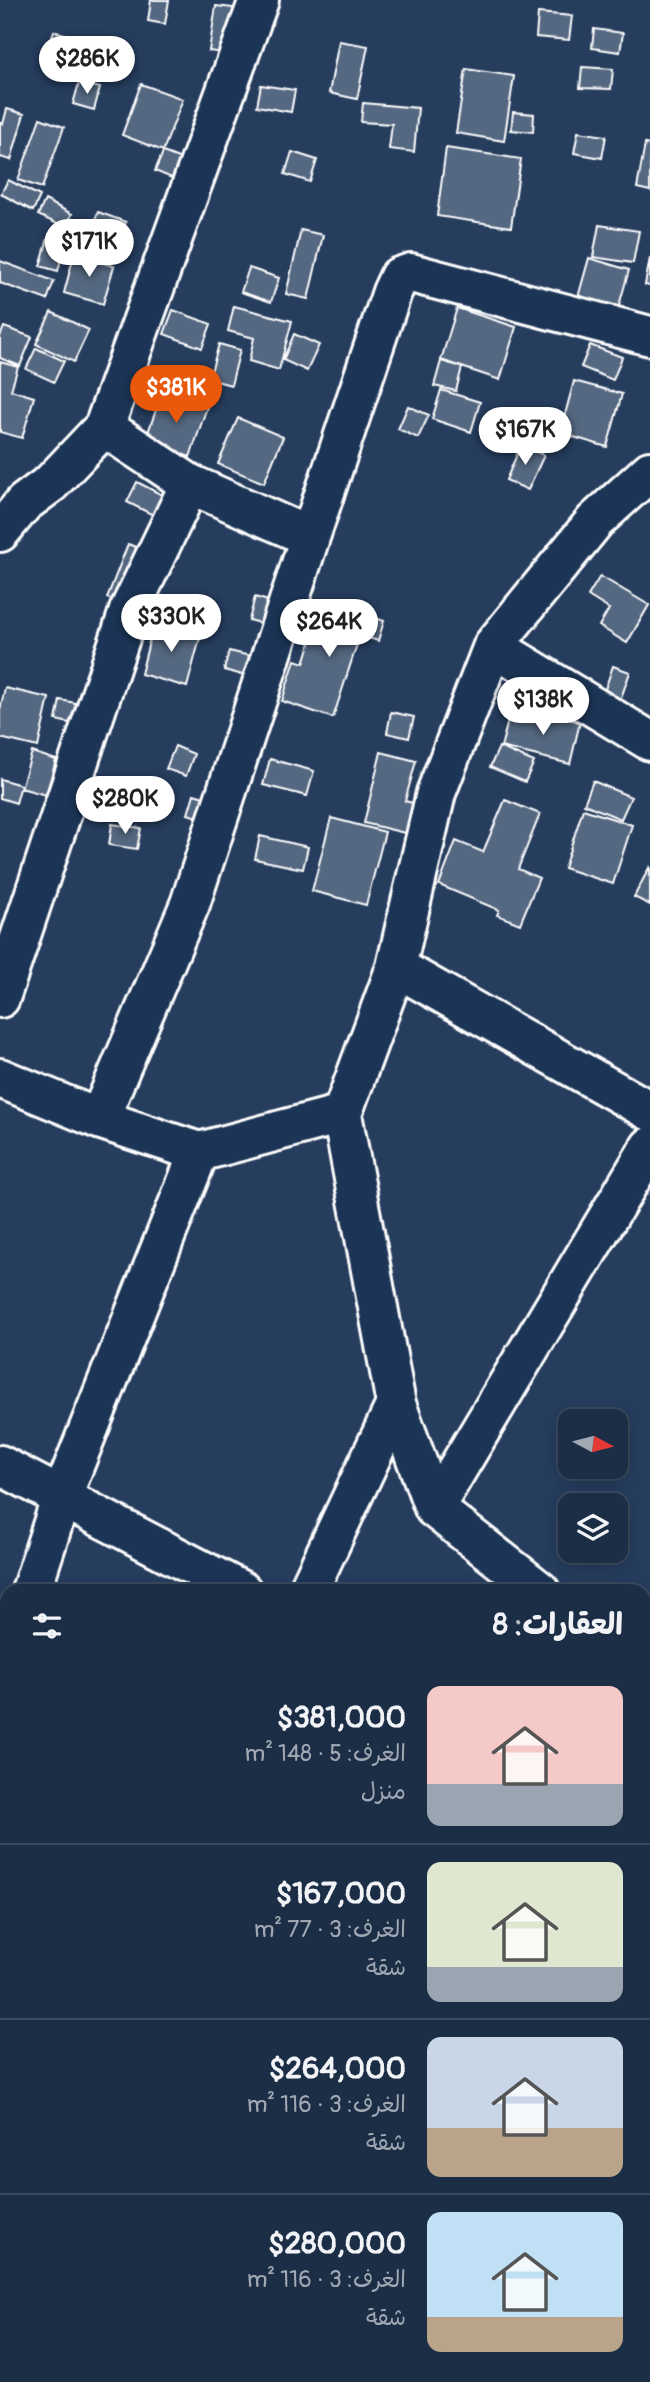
<!DOCTYPE html>
<html lang="ar">
<head>
<meta charset="utf-8">
<style>
  :root { --surface:#1c2e46; --page:#25364d; --text:#f1f3f6; --muted:#a0a8b3; --line:#3a4a5f; --accent:#ea580c }
  body { margin:0; font-family:Pangolin,"Playpen Sans Arabic",sans-serif; background:var(--page); color:var(--text); direction:rtl; height:100vh; display:flex; flex-direction:column; font-size:26px; white-space:nowrap }
  * { box-sizing:border-box; margin:0 }
  p { font-size:23px; color:var(--muted) }
  .icon { flex:none; width:38px; height:38px; fill:none; stroke:currentColor; stroke-width:2; stroke-linecap:round; stroke-linejoin:round }
  .map { position:relative; flex:1; overflow:hidden; direction:ltr }
  .side { position:absolute; left:0px; top:1584px; width:651px; height:800px; display:flex; flex-direction:column; background:var(--surface); border-radius:21px 21px 0 0; box-shadow:0 4px 18px #0003,0 0 0 2px var(--line); direction:rtl }
  .side>* { flex:none }
  .needle { width:46px; rotate:97deg }
  .fabs { position:absolute; left:558px; top:1409px; display:grid; gap:14px }
  .fabs a { display:grid; place-items:center; width:70px; height:70px; border-radius:14px; background:var(--surface); box-shadow:0 4px 18px #0003,0 0 0 2px var(--line); font-size:35px }
  .price { position:absolute; translate:-50% -60px; padding:0 16px; border-radius:24px; background:#fff; color:#222; font-size:23px; line-height:46px; filter:drop-shadow(0 2px 4px #0008) }
  .price::after { content:''; position:absolute; left:50%; top:42px; width:21px; height:16px; margin-left:-10px; background:inherit; clip-path:polygon(0 0,100% 0,50% 100%) }
  .price.selected { background:var(--accent); color:#fff }
  ul { padding:0; list-style:none }
  li { display:flex; align-items:center; gap:21px; height:175px; padding:0 28px }
  li+li { border-top:2px solid var(--line) }
  li span { display:grid; place-items:center; flex:none; width:196px; height:140px; border-radius:14px; color:#555 }
  li>.icon { margin-inline-start:auto }
  span .icon { width:84px; height:84px; fill:#fffc; stroke-width:1 }
  li b { font-size:30px }
  h2 { display:flex; justify-content:space-between; align-items:center; height:84px; padding:0 28px; font-size:30px }
  .map>svg:first-child { display:block }
</style>
</head>
<body>
<div class="map">
<svg width="650" height="2382" viewBox="0 0 650 2382">
  <rect width="100%" height="100%" fill="#263d5e"/>
  <filter id="ink" filterUnits="userSpaceOnUse"><feTurbulence type="fractalNoise" baseFrequency=".0143" numOctaves="2"/><feDisplacementMap in="SourceGraphic" scale="14" xChannelSelector="R" yChannelSelector="G"/><feConvolveMatrix kernelMatrix="1 2 1 2 8 2 1 2 1" color-interpolation-filters="sRGB"/></filter>
  <g filter="url(#ink)">
    <path fill="#556781" stroke="#fff" stroke-width="2" d="M 151,0 L 169,0 L 165,24 L 148,21 Z
      M 216,6 L 242,9 L 235,55 L 209,51 Z
      M 538,13 L 572,16 L 569,40 L 536,37 Z
      M 594,29 L 623,33 L 620,52 L 592,48 Z
      M 54,31 L 92,42 L 84,67 L 46,56 Z
      M 339,41 L 368,46 L 357,99 L 329,93 Z
      M 582,67 L 613,69 L 611,89 L 580,88 Z
      M 466,69 L 514,76 L 504,141 L 456,133 Z
      M 79,83 L 100,88 L 94,110 L 73,104 Z
      M 141,84 L 183,99 L 163,151 L 122,135 Z
      M 261,85 L 295,90 L 291,112 L 257,106 Z
      M 363,103 L 418,108 L 414,152 L 389,149 L 392,124 L 361,122 Z
      M 7,109 L 24,114 L 11,160 L 0,157 L 0,123 L 3,124 Z
      M 513,112 L 534,114 L 533,132 L 511,130 Z
      M 40,118 L 64,127 L 42,188 L 18,180 Z
      M 578,132 L 606,136 L 602,158 L 574,153 Z
      M 645,144 L 650,145 L 650,191 L 637,188 Z
      M 446,148 L 521,159 L 511,227 L 437,216 Z
      M 163,152 L 194,164 L 186,184 L 155,171 Z
      M 292,152 L 317,160 L 310,182 L 285,174 Z
      M 8,180 L 40,196 L 33,211 L 1,194 Z
      M 45,200 L 72,214 L 66,228 L 38,215 Z
      M 98,212 L 126,222 L 115,252 L 87,241 Z
      M 599,225 L 639,231 L 633,263 L 593,257 Z
      M 301,230 L 323,235 L 308,299 L 286,294 Z
      M 49,235 L 66,240 L 58,271 L 40,266 Z
      M 74,255 L 114,266 L 103,304 L 64,293 Z
      M 589,258 L 629,270 L 615,320 L 575,308 Z
      M 650,258 L 650,286 L 645,285 Z
      M 0,261 L 54,281 L 47,300 L 0,283 Z
      M 249,268 L 279,278 L 271,302 L 241,292 Z
      M 234,306 L 292,321 L 279,370 L 249,361 L 254,338 L 228,331 Z
      M 457,308 L 516,327 L 500,380 L 441,360 Z
      M 173,310 L 211,324 L 202,348 L 164,334 Z
      M 51,312 L 89,330 L 74,362 L 36,344 Z
      M 4,327 L 32,337 L 20,366 L 0,358 L 0,337 Z
      M 294,334 L 319,345 L 307,371 L 283,360 Z
      M 219,344 L 240,350 L 231,385 L 209,379 Z
      M 590,345 L 622,357 L 613,380 L 581,367 Z
      M 36,348 L 64,361 L 54,382 L 26,369 Z
      M 441,361 L 462,367 L 456,391 L 434,386 Z
      M 0,362 L 18,367 L 11,390 L 34,397 L 22,438 L 0,432 Z
      M 574,381 L 622,394 L 607,447 L 560,433 Z
      M 441,390 L 480,402 L 471,432 L 432,419 Z
      M 162,393 L 207,407 L 190,457 L 145,441 Z
      M 408,406 L 429,415 L 418,438 L 398,429 Z
      M 238,418 L 283,437 L 264,483 L 218,464 Z
      M 521,445 L 544,455 L 528,490 L 506,480 Z
      M 137,482 L 168,498 L 159,518 L 127,502 Z
      M 128,544 L 146,551 L 125,605 L 107,598 Z
      M 600,576 L 649,605 L 627,643 L 599,626 L 609,609 L 588,596 Z
      M 255,597 L 278,604 L 272,627 L 249,620 Z
      M 324,600 L 384,621 L 378,641 L 360,635 L 333,718 L 282,701 L 295,660 L 304,663 Z
      M 154,622 L 201,634 L 187,687 L 141,674 Z
      M 229,651 L 255,657 L 250,677 L 224,670 Z
      M 613,666 L 630,672 L 620,701 L 603,695 Z
      M 5,688 L 49,698 L 38,747 L 0,738 L 0,710 Z
      M 60,700 L 91,706 L 87,727 L 56,720 Z
      M 533,710 L 580,722 L 570,764 L 501,747 L 509,717 L 531,722 Z
      M 391,712 L 414,717 L 409,738 L 387,733 Z
      M 175,746 L 194,754 L 186,776 L 166,769 Z
      M 499,747 L 534,762 L 525,782 L 490,767 Z
      M 32,752 L 56,760 L 46,795 L 21,788 Z
      M 381,752 L 416,761 L 405,801 L 420,805 L 413,835 L 364,823 Z
      M 270,759 L 314,771 L 307,796 L 263,785 Z
      M 0,779 L 21,785 L 16,803 L 0,798 Z
      M 593,781 L 631,797 L 621,819 L 584,804 Z
      M 194,794 L 217,801 L 211,821 L 188,814 Z
      M 505,800 L 540,814 L 518,869 L 539,878 L 520,924 L 497,915 L 499,910 L 439,885 L 456,841 L 483,852 Z
      M 583,809 L 632,825 L 613,884 L 564,868 Z
      M 331,818 L 385,832 L 366,905 L 312,891 Z
      M 112,824 L 141,828 L 137,849 L 109,845 Z
      M 260,836 L 308,847 L 303,869 L 255,859 Z
      M 650,866 L 650,905 L 634,897 Z"/>
    <g fill="none" stroke-linecap="round" stroke-linejoin="round">
      <g stroke="#fff" stroke-width="44">
        <path id="minor" d="M 104,427 L 190,484
          M 0,532 L 24,503 L 51,483 L 104,427 L 259,0
          M 493,646 L 650,741
          M 396,967 L 650,1111
          M 0,998 L 129,611 L 190,484 L 310,537 L 392,292 L 399,277 L 411,273 L 650,336
          M 0,1078 L 99,1119 L 199,1152
          M 99,1119 L 190,904 L 310,537
          M 396,1404 L 434,1508 L 650,1147
          M 0,1465 L 242,1591
          M 434,1508 L 540,1591
          M 31,1591 L 62,1496 L 199,1152 L 342,1114 L 396,967 L 436,793 L 493,646 L 595,521 L 650,471
          M 308,1591 L 396,1404 L 342,1114
          M 4,1676 L 7,1666
          M 644,1678 L 650,1683
          M 644,1808 L 650,1796
          M 644,1878 L 650,1880
          M 0,2040 L 7,2018
          M 644,2078 L 650,2069
          M 152,2382 L 154,2376
          M 318,2382 L 320,2376
          M 595,2382 L 595,2376"/>
      </g>
      <use href="#minor" stroke="#1d3557" stroke-width="38"/>
    </g>
  </g>
</svg>
<div class="fabs">
<a><svg class="needle" viewBox="-14 -14 28 28"><path d="M0-13l5 13h-10z" fill="#e53935"/><path d="M0 13l5-13h-10z" fill="#a0a8b3"/></svg></a>
<a><svg class="icon" aria-label="layers" viewBox="0 0 24 24"><path d="M12 4l9 5-9 5-9-5zM3 14l9 5 9-5"/></svg></a>
</div>
<b class="price" style="left:87px;top:96px">$286K</b>
<b class="price" style="left:89px;top:279px">$171K</b>
<b class="price selected" style="left:176px;top:425px">$381K</b>
<b class="price" style="left:525px;top:467px">$167K</b>
<b class="price" style="left:171px;top:654px">$330K</b>
<b class="price" style="left:329px;top:659px">$264K</b>
<b class="price" style="left:543px;top:737px">$138K</b>
<b class="price" style="left:125px;top:836px">$280K</b>
<section class="side">
<h2>العقارات: 8<svg class="icon" aria-label="filters" viewBox="0 0 24 24"><path d="M4 7h16M4 17h16"/><circle cx="9" cy="7" r="2"/><circle cx="15" cy="17" r="2"/></svg></h2>
<ul>
<li><span style="background:linear-gradient(#f6c9c9 70%,#9aa5b1 0)"><svg class="icon" aria-label="home" viewBox="0 0 24 24"><path d="M3 11l9-7 9 7M6 9v11h12V9"/></svg></span><div><b>$381,000</b><p>الغرف: 5 · 148 m²</p><p>منزل</p></div></li>
<li><span style="background:linear-gradient(#dfe7d0 75%,#9aa5b1 0)"><svg class="icon" aria-label="home" viewBox="0 0 24 24"><path d="M3 11l9-7 9 7M6 9v11h12V9"/></svg></span><div><b>$167,000</b><p>الغرف: 3 · 77 m²</p><p>شقة</p></div></li>
<li><span style="background:linear-gradient(#c9d6e8 65%,#b9a48a 0)"><svg class="icon" aria-label="home" viewBox="0 0 24 24"><path d="M3 11l9-7 9 7M6 9v11h12V9"/></svg></span><div><b>$264,000</b><p>الغرف: 3 · 116 m²</p><p>شقة</p></div></li>
<li><span style="background:linear-gradient(#bfe0f5 75%,#b9a48a 0)"><svg class="icon" aria-label="home" viewBox="0 0 24 24"><path d="M3 11l9-7 9 7M6 9v11h12V9"/></svg></span><div><b>$280,000</b><p>الغرف: 3 · 116 m²</p><p>شقة</p></div></li>
</ul>
</section>
</div>
</body>
</html>
